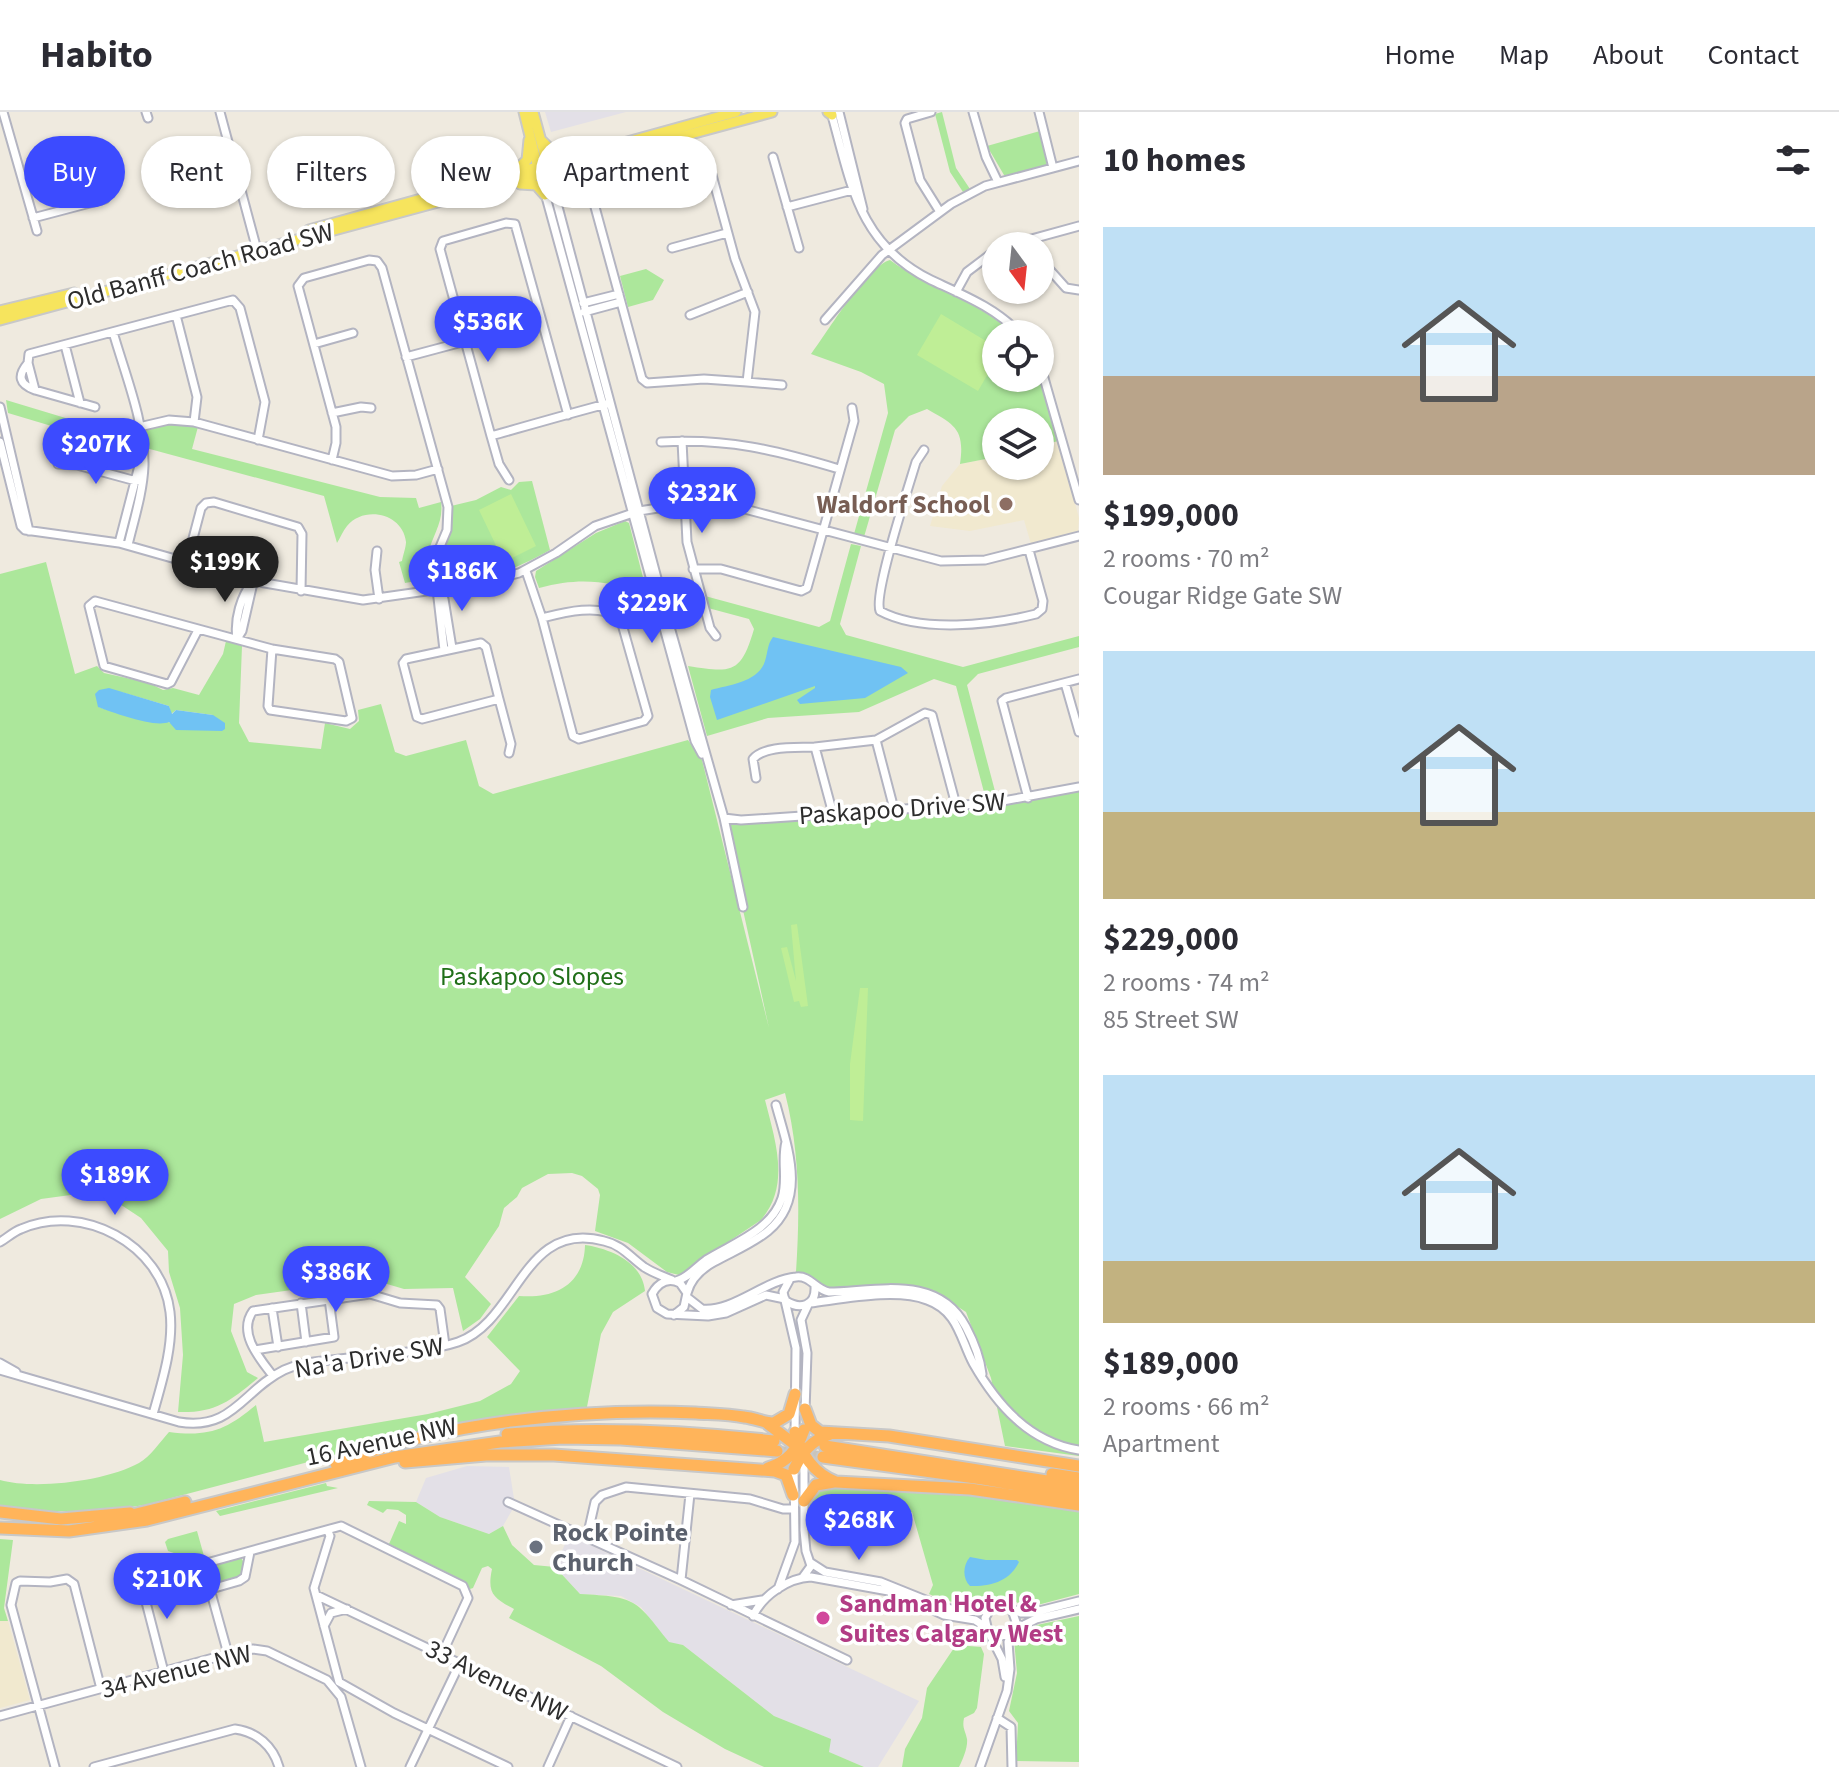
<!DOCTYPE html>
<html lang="en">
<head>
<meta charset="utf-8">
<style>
  :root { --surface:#fff; --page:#f7f7f7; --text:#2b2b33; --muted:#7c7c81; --line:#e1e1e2; --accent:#3c4bff }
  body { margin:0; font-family:"Source Sans 3",sans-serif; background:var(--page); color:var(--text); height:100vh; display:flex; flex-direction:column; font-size:30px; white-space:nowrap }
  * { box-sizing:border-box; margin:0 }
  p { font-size:26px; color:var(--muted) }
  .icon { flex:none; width:44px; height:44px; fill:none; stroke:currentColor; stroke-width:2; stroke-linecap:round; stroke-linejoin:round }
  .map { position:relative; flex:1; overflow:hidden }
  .sheet { display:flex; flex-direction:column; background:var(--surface); width:760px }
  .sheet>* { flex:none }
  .hud { position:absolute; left:24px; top:24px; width:760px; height:72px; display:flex; gap:16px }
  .needle { width:52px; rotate:165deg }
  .fabs { position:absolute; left:982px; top:120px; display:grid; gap:16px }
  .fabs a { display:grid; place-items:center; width:72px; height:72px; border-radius:50%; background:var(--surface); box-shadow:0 2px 6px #0004; font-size:40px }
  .price { position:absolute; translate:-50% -68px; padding:0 18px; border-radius:28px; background:var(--accent); color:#fff; font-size:26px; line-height:52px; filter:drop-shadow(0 2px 4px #0008) }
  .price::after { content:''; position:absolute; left:50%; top:48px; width:24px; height:18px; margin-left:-12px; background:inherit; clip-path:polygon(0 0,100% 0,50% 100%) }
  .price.current { background:#222; color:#fff }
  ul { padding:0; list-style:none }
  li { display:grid; align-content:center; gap:16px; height:424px; padding:0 24px }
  li span { display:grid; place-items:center; height:248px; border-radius:0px; color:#555 }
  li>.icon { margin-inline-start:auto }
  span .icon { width:144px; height:144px; fill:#fffc; stroke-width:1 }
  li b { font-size:34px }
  h2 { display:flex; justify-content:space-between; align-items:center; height:96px; padding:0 24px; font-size:34px }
  .chip { padding:0 28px; border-radius:36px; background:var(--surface); box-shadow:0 2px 6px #0004; font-size:28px; line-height:72px }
  .chip.current { background:var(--accent); color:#fff }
  header { display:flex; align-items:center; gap:48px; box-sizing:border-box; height:112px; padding:0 40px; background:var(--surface); border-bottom:2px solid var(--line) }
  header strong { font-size:38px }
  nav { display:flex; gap:44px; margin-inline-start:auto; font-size:28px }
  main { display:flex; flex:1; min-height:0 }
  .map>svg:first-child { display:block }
</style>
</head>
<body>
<header>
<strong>Habito</strong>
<nav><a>Home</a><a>Map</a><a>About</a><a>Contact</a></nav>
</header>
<main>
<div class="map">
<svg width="1079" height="1655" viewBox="0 0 1079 1655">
  <rect width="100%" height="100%" fill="#efeadf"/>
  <path fill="#e3e0e7" d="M 545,0 L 626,0 L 551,20 Z
    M 467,1354 L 509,1355 L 515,1393 L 503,1414 L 489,1422 L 440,1405 L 416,1390 L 426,1366 Z
    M 569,1423 L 919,1589 L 878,1655 L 864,1655 L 828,1640 L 830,1627 L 774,1604 L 683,1533 L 669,1531 L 641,1495 L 621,1484 L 580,1482 L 555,1455 Z"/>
  <path fill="#f1e9cf" d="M 1058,329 L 1079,406 L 1078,419 L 1031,432 L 1024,408 L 970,419 L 930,414 L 942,374 L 960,352 L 996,345 L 996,354 L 1040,354 L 1040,334 Z
    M 0,1509 L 8,1509 L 30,1588 L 0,1596 Z"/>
  <path fill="#ace79b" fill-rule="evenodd" d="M 942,0 L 956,56 L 970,77 L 963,80 L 950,60 L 935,2 Z
    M 1040,19 L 1048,48 L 1046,53 L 1010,65 L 1004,63 L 987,34 Z
    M 890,148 C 928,177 979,188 1013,222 L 996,222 L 996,266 L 1040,266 L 1058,329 L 1040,334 L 1040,310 L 996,310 L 996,345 L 960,352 C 965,317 955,313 927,297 L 909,304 L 895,318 L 864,425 L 854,422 L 888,301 L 884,272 L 861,260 L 811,242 C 827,221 867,154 890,148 Z
    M 646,157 L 664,168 L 653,188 L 628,195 L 620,164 Z
    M 6,288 L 135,327 L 135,339 L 8,301 Z
    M 148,311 L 199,311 L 192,337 L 380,385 L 416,386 L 419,396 L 441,390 C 444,411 432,423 428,443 C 426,453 427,459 422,468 L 405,471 L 399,450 L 402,449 C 403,443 406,435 406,430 C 403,401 364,393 347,414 C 343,419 340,426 337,431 L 324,384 L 146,336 L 144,314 Z
    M 532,369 L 550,438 C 521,454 479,474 445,470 C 434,447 453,420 451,394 L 476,388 L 501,375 L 511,378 L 519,370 Z
    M 625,409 L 629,411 L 647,481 C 605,469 581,465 539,476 L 535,465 L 536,459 L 596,421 Z
    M 851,432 L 861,434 L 840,512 L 846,523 L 963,555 L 1079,524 L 1079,535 L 978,562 L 967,573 L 996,683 L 985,684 L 956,574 L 934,567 L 859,600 L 768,606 L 707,624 L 688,554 C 732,561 741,562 754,517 L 749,507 L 708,496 L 705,484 L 819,515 L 830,509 Z
    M 46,450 L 75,562 L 97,554 L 104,561 L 149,571 L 163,578 L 173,576 L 199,583 L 223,542 L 226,529 L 242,534 L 239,611 L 249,630 L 321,637 L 325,611 L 350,617 L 359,609 L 358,598 L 381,592 L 395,640 L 406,644 L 466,628 L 479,674 L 493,682 L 688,628 L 702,648 L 769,916 L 724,712 L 992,691 L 1079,675 L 1079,1344 L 1005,1334 L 991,1266 L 966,1200 L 933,1179 L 917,1174 L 831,1178 C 817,1173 811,1163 796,1160 C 800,1099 800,1040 785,981 L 765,988 C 775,1028 791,1073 761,1108 L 679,1163 L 667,1160 L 628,1131 L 595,1119 L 600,1083 L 598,1077 L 582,1064 L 572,1061 L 548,1062 L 522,1076 L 517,1085 L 504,1096 L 499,1114 L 465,1165 L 491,1192 L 480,1207 L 463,1219 L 453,1176 L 404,1177 L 370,1167 L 256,1183 L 234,1192 L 231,1219 L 247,1260 L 258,1266 C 230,1289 216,1301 178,1300 L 183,1243 L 180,1196 L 169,1160 L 168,1139 L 141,1106 L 100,1079 L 41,1087 L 0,1107 L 0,462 ZM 121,580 L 169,594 L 171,602 L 176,598 L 213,603 L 201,617 C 185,621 178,612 164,609 C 141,604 120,603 99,595 Z
    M 585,1133 C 611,1137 642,1150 645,1179 L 613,1200 L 601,1222 L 586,1300 L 407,1324 L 145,1393 C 91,1401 54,1401 0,1395 L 0,1368 C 35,1378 107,1369 139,1351 C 150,1345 160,1330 169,1320 C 209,1325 226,1318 256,1293 L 264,1330 L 428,1302 L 480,1289 L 511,1272 L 520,1259 L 487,1225 L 519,1184 C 556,1187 584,1172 585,1133 Z
    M 326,1371 L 327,1374 L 338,1376 L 220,1404 L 216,1399 Z
    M 819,1373 L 965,1380 L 1079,1396 L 1079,1482 L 1030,1495 L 1004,1486 L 970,1494 L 940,1487 L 929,1482 L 933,1473 L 912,1400 L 809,1394 L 811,1384 Z
    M 369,1389 L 416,1390 L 440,1405 L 489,1422 L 503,1414 L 512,1433 L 534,1453 L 555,1455 L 580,1482 C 637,1485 635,1487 669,1530 L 683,1533 L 774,1604 L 831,1627 L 829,1640 L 864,1655 L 764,1655 L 725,1637 L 663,1600 L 601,1554 L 509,1506 L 514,1497 C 493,1486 487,1481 492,1457 L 488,1454 L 482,1456 L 473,1476 L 470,1477 L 464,1469 L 389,1432 L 399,1409 L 406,1412 L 406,1403 L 398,1398 L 387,1397 L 383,1401 L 367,1393 Z
    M 197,1419 L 204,1444 L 197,1449 L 168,1439 L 165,1430 L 168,1427 Z
    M 0,1427 L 13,1428 L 4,1496 L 8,1509 L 0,1509 Z
    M 241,1446 L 245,1452 L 238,1467 L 216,1472 L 211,1469 L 209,1460 L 212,1453 Z
    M 1079,1504 L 1079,1650 L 1016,1649 L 1018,1611 L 1009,1599 L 1017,1561 L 1014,1528 L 1032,1514 Z
    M 956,1533 L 981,1535 L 984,1542 L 977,1596 L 974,1601 L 964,1606 C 962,1616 965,1618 967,1627 C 968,1635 963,1647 959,1655 L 902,1655 L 905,1637 L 922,1606 L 927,1576 Z"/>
  <path fill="#bfee96" d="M 941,202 L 996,235 L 996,248 L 978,279 L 917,243 Z
    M 511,382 L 536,434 L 504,450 L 479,398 Z
    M 797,812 L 808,894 L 801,895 L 799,889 L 794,890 L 781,836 L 787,835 L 796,869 L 791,813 Z
    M 860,876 L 868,876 L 863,1009 L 850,1008 L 850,952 Z"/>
  <path fill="#70c2f3" d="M 773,525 L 901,555 L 908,561 L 865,586 L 800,592 L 797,588 L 815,576 L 815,574 L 717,608 L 710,585 L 711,578 C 729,573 759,570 765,549 C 768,540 767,533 773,525 Z
    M 109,576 L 169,594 L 172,602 L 176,598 L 213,603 L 225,611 L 225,617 L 222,619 L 176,618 L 169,610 C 154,616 115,601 98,595 L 95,582 L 99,578 Z
    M 970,1445 L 986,1448 L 1017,1448 L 1019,1450 C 1009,1470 991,1474 970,1474 C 962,1466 963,1453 970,1445 Z"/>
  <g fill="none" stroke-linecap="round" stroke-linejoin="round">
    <path stroke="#c8c4bb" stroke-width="11" stroke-dasharray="11 5.5" stroke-linecap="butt" d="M 777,1339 L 823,1345"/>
    <g stroke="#b3b4c1" stroke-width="11">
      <path id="minor" d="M 3,0 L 37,119
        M 146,0 L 148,6
        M 220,0 L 257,138
        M 831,0 C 851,71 858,132 931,168 C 963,183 996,196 1020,222
        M 839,0 L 863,97
        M 931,0 L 907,7 L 905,11 L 920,68 L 940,100
        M 973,0 L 986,45 L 998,70
        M 1039,0 L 1053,56
        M 773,45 L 799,136
        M 707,60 L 712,63 L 735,147 L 755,200 L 747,270 L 704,267 L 647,271 L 642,267 L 595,95 L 598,89 Z
        M 549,61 L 670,515 L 724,706 L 743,795
        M 540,63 L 695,629 L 702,642
        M 787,95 L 856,77
        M 33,106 L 105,87
        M 1006,134 L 1079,114
        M 672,136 L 727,121
        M 1040,147 L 1066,176 L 1079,178
        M 956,180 L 967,160 L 996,138
        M 583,191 L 619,182
        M 584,200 L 621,190
        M 176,203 L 197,285 L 194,310
        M 690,203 L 748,180
        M 825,208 L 882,143 L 951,92 L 985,74 L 1079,49
        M 113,220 C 125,262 145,310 144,354 C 143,380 134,408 128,433
        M 314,232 L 353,221
        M 65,233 L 80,291
        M 406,245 L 466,229
        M 28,251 C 17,264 19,272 35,278
        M 1040,252 L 1079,388
        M 747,270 L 782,273
        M 0,295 L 29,419
        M 95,295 L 35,278 L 28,251 L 29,242 L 233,188 L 240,196 L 265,290 L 258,328
        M 332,301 L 361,295 L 371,296
        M 568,303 L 515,112 L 506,111 L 443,129 L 440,137 L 491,324 C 530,313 568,302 606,292
        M 139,315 L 169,308 L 194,310 L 392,364 L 416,363 L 438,357
        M 491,324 L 499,352 L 509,368
        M 682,329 L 687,430 L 710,516 L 716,524
        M 0,330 L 21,414 L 25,418 L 119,431 L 253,469 L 363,488 L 476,472 L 519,461 L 556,441 L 595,414 L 639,399 L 684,392 L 741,396 L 941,449 L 985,448 L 1079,424
        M 661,330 C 728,326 775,338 839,357
        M 924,338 L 916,350 C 909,374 873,482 880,499 C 921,521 992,513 1036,502 L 1042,497 L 1043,489 L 1029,438
        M 332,348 L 336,331 L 336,315 L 298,174 L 304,166 L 369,148 L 377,149 L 382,156 L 448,395 L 447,418 L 437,442 L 435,460 L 444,538
        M 58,352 L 77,353 L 136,369
        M 119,431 L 141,346
        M 377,439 L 375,458 L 379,487
        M 187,449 L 201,396 L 206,391 L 214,390 L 298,415 L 302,422 L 301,479
        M 693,457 L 721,457 L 801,479 L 807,476 L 854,309 L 852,296
        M 526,459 L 542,506 L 573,624 L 579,627 L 644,609 L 648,604 L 620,505 C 597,492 566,500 542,506
        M 440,479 L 444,487 L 452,536
        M 198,518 L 171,570 L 167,572 L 104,554 L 89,494 L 95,489 L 272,537 L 335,547 L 339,550 L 352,606 L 346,609 L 270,598 L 268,594 L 272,537
        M 237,527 C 234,507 241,484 253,469
        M 237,527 L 242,519 L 253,471
        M 481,531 L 486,535 L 499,587 L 422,607 L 417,605 L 403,551 L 406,547 Z
        M 1065,571 L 1079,620
        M 499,587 L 511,632 L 509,641
        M 876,628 L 894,697
        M 756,666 L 753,647 C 765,633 797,636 815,635
        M 1028,686 L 1002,589 L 1006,586 L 1079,567
        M 833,702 L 815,635 L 876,628 L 925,601 L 932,603 L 956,693
        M 724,706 L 741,708 L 773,706 L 992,691 L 1079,675
        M 0,1130 C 7,1126 13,1120 21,1117 C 82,1090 162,1132 170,1200 C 174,1233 162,1270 153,1302
        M 790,1167 L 783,1180 L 796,1236 L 795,1322
        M 676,1169 C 688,1166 696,1155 706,1148 C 733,1131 771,1119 782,1086 C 788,1067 781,1048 786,1030
        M 687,1181 C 691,1166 701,1157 714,1150 C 732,1140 752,1132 768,1119 C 808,1086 787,1034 776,993
        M 688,1186 L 702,1197 C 734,1200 764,1168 796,1165 C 810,1163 816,1178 829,1180 C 878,1179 938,1162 966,1215 C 974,1230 980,1245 982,1262
        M 786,1189 C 800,1198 816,1194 815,1175
        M 301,1191 L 306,1230
        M 810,1191 C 843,1187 896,1176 927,1188 C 958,1199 960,1226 973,1251 C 997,1293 1029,1330 1079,1338
        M 272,1196 L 278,1235
        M 674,1203 L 684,1195 L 687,1181 L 680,1171 C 668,1165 658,1171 652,1182 L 657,1196 L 667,1202 L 708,1204 L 726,1201 L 766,1183 L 785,1187
        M 255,1238 L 334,1225 L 329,1187
        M 0,1251 L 16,1260
        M 0,1258 L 179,1310 C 233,1319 243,1278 284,1258 C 299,1251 315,1250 331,1248 C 368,1243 425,1241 458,1230 C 518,1209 523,1107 604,1129 C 622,1133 630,1145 644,1155 C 653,1161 663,1164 672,1168
        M 273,1264 C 260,1247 237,1221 253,1199 L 370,1182 L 400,1191 L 437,1193 L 440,1197 L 445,1233
        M 805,1299 L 807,1241 L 801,1208 L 808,1193
        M 508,1390 L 681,1468 L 847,1548
        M 328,1419 L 330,1424 L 314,1476 L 339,1570 L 394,1601 L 508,1655
        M 587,1425 L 595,1390 L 602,1383 L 626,1375 L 750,1387 L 783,1397 L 794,1397
        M 811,1451 L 825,1460 L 881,1470 L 943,1495 L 963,1500 L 981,1499 L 1002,1493 L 1021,1501 L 1031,1501 L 1079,1489
        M 803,1465 L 811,1454 L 806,1439 L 804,1418 L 804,1344
        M 140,1467 L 164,1560
        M 681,1468 L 690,1382
        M 211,1477 L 239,1469 L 245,1465 L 250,1440
        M 778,1477 L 795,1430 L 794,1355
        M 316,1483 L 677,1655
        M 731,1493 L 762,1488
        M 991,1496 L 985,1506 L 988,1519 L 1000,1524 L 1011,1521
        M 753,1504 C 763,1483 788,1466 811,1465 L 894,1480 L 944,1503 L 975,1508 L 987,1516
        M 324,1514 L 331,1501 L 347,1497
        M 1014,1518 L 1036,1507 L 1079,1497
        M 988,1519 L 1002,1547 L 1005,1565
        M 228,1542 L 203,1452 L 341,1414 L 463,1474 L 468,1486 L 442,1542
        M 0,1604 L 228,1542 L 253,1537 L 267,1539 L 327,1568 L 341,1585 L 361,1655
        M 997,1606 L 1011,1615 L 1012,1655
        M 55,1655 L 11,1493 L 16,1471 L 20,1469 L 50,1470 L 67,1467 L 74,1472 L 101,1577
        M 94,1655 L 235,1617 C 257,1620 273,1634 279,1655
        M 410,1655 L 460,1551
        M 548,1655 L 571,1604
        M 980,1655 L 1007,1579 L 1010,1557 L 1008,1530 L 1016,1510 L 1012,1498"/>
    </g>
    <g stroke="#c8c8c8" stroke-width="13">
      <path id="major" d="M 524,0 L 538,56
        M 533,0 L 548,55
        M 828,0 L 832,3
        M 542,29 L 552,39 L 570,41
        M 517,57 L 527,48 L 529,28
        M 520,72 L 536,73 L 545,83
        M 309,118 L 736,0
        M 0,199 L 74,181
        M 0,208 L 772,0"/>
    </g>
    <g stroke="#c8c8c8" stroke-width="15">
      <path id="highway" d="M 805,1297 L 811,1313 L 820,1320 L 889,1324 L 1079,1354
        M 768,1312 L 798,1335
        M 795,1320 C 802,1343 813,1361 836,1370 L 970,1377 L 1079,1393
        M 507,1322 C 596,1315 685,1319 774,1329
        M 825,1334 L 1079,1374
        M 823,1345 L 983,1367 L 1079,1384
        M 405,1350 L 486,1343 L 554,1343 L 775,1359 L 786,1363 L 793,1383
        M 336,1352 C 440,1310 584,1296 696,1301 C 712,1302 728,1302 744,1305 C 755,1306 764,1311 774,1311 L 789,1302 L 795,1282
        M 768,1356 C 788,1350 797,1338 804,1318
        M 794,1357 C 803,1339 811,1329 830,1322
        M 1052,1362 L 1079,1366
        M 804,1389 L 816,1373 L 834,1370
        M 0,1400 L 61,1407 L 130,1401
        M 124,1405 L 185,1390
        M 0,1416 L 69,1419 L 147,1408 L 395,1345 L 500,1330 L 563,1326 L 621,1327 L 777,1339"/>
    </g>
    <use href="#minor" stroke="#fff" stroke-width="7"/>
    <use href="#major" stroke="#f6e45d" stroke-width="9"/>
    <use href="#highway" stroke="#ffb45a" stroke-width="11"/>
  </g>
  <circle fill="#8d6e63" stroke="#fff" stroke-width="3" cx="1006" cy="392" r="8"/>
  <circle fill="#6b7280" stroke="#fff" stroke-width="3" cx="536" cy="1435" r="8"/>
  <circle fill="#d1479c" stroke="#fff" stroke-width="3" cx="823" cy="1506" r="8"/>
  <g text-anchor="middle" stroke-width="7" stroke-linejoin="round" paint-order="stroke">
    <g font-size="26" fill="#2d2d2d" stroke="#fff">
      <text transform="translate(200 154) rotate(-15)" y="9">Old Banff Coach Road SW</text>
      <text transform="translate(902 696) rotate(-4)" y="9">Paskapoo Drive SW</text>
      <text transform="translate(369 1245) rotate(-9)" y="9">Na'a Drive SW</text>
      <text transform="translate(381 1329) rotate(-12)" y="9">16 Avenue NW</text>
      <text transform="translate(176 1559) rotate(-14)" y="9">34 Avenue NW</text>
      <text transform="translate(497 1568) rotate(26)" y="9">33 Avenue NW</text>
    </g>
    <g font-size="26" font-weight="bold" fill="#785e54" stroke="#fff" text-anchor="end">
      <text x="990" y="401">Waldorf School</text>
    </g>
    <g font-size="26" fill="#206f18" stroke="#fff">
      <text x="532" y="873">Paskapoo Slopes</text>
    </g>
    <g font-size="26" font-weight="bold" fill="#5b616d" stroke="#fff" text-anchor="start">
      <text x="552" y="1429">Rock Pointe<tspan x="552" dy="30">Church</tspan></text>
    </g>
    <g font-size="26" font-weight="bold" fill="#b23c85" stroke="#fff" text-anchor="start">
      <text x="839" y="1500">Sandman Hotel &amp;<tspan x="839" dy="30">Suites Calgary West</tspan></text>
    </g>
  </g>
</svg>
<div class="fabs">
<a><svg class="needle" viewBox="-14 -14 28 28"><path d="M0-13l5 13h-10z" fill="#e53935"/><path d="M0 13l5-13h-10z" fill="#7c7c81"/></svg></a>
<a><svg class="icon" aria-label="locate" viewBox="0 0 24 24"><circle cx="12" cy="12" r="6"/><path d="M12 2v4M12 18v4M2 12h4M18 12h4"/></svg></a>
<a><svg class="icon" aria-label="layers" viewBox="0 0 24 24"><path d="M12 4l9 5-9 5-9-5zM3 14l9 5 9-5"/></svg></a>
</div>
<b class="price" style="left:488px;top:252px">$536K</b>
<b class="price" style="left:96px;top:374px">$207K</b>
<b class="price" style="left:702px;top:423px">$232K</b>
<b class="price current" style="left:225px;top:492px">$199K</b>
<b class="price" style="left:462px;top:501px">$186K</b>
<b class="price" style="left:652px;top:533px">$229K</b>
<b class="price" style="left:115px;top:1105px">$189K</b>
<b class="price" style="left:336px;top:1202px">$386K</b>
<b class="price" style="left:859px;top:1450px">$268K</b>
<b class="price" style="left:167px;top:1509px">$210K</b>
<div class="hud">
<a class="chip current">Buy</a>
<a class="chip">Rent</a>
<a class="chip">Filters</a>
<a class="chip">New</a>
<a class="chip">Apartment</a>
</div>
</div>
<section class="sheet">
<h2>10 homes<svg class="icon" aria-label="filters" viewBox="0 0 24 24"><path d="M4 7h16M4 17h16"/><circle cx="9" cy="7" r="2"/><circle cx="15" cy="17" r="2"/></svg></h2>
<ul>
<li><span style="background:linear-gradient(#bfe0f5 60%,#b9a48a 0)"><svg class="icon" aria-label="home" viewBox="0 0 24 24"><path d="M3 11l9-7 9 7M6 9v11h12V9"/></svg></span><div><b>$199,000</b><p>2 rooms · 70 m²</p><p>Cougar Ridge Gate SW</p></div></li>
<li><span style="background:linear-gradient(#bfe0f5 65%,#c2b280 0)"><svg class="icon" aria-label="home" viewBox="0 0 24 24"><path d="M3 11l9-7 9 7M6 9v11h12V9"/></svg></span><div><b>$229,000</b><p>2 rooms · 74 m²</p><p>85 Street SW</p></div></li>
<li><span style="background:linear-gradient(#bfe0f5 75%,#c2b280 0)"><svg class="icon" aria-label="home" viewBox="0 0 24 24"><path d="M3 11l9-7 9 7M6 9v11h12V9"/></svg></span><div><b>$189,000</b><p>2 rooms · 66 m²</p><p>Apartment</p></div></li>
</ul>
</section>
</main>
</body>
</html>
